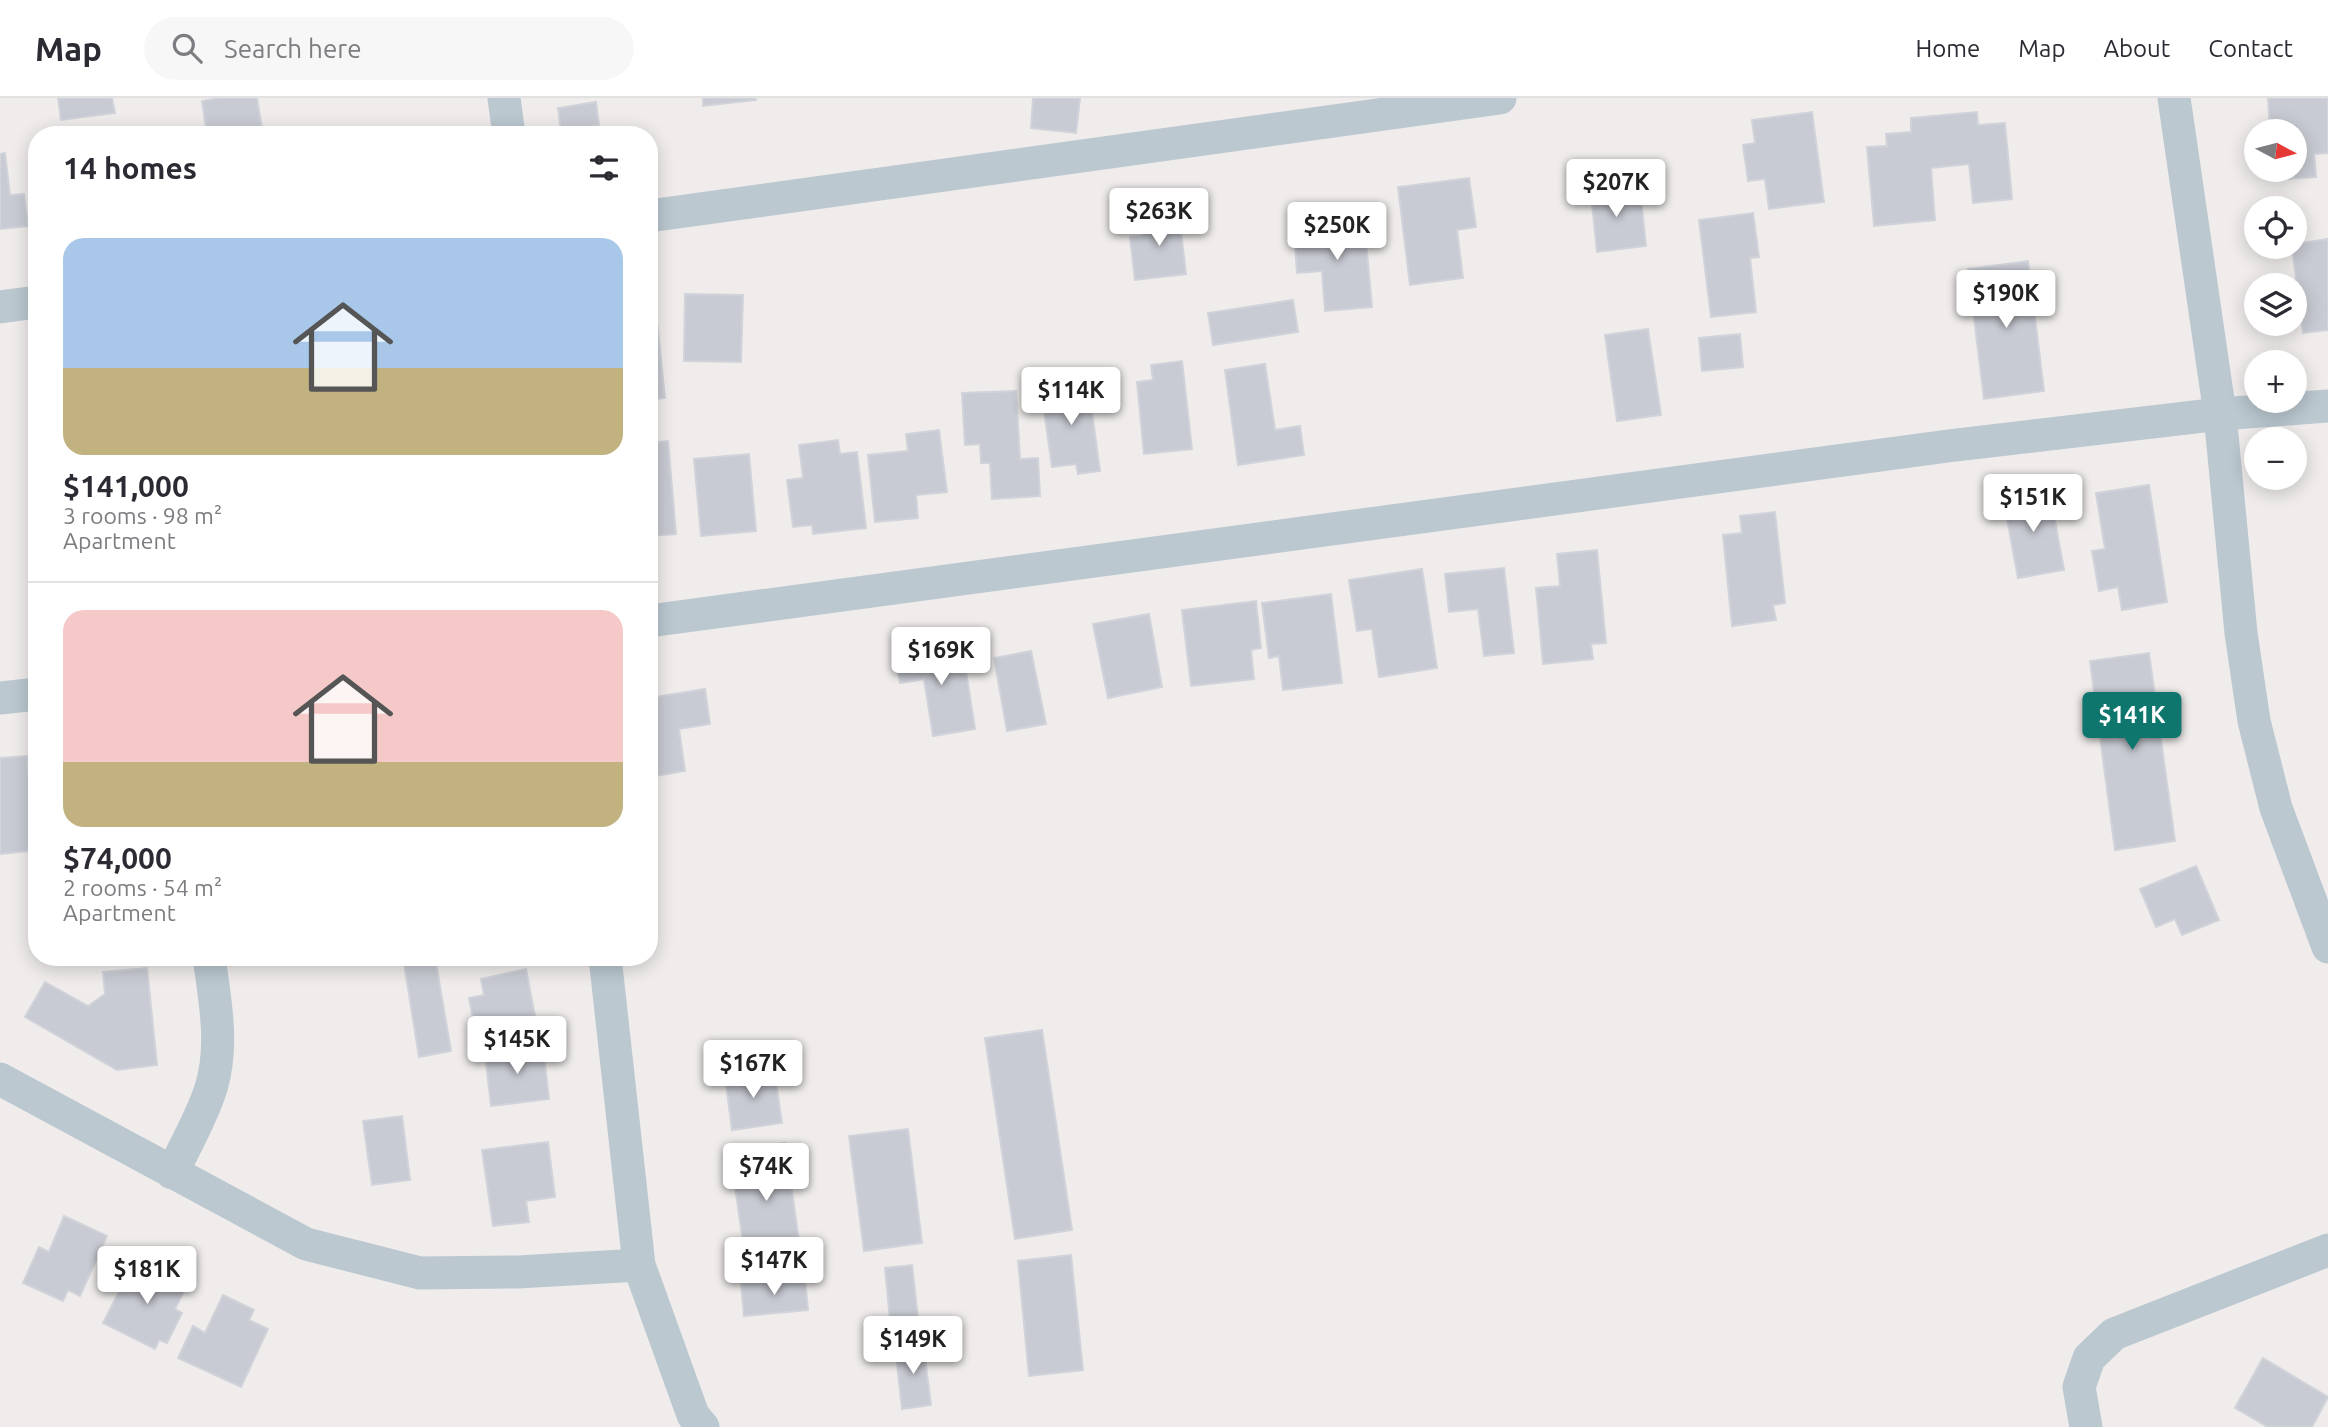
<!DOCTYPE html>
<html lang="en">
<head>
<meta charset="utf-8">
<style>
  :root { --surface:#fff; --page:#f7f7f7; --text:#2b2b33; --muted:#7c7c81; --line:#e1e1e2; --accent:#0f766e }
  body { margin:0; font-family:Ubuntu,sans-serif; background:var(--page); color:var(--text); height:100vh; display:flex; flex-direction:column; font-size:26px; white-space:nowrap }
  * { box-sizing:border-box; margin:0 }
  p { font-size:23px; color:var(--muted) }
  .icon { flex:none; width:38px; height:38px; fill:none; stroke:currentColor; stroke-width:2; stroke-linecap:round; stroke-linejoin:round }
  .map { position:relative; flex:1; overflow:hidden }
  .side { position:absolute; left:28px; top:28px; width:630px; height:840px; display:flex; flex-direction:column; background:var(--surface); border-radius:28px; box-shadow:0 4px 18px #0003 }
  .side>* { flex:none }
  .needle { width:46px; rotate:97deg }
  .tools { position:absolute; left:2244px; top:21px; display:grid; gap:14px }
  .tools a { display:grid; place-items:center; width:63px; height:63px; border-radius:50%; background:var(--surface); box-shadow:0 4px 18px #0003; font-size:35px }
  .price { position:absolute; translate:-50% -60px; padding:0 16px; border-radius:7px; background:#fff; color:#222; font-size:23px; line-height:46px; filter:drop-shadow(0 2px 4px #0008) }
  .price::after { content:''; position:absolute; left:50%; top:42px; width:21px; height:16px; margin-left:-10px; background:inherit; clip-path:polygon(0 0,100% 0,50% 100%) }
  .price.on { background:var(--accent); color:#fff }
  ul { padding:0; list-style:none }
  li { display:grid; align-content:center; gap:14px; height:371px; padding:0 35px }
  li+li { border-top:2px solid var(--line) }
  li span { display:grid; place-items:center; height:217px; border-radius:21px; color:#555 }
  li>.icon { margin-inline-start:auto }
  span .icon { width:126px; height:126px; fill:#fffc; stroke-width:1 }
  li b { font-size:30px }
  h2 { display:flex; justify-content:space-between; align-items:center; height:84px; padding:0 35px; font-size:30px }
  header { display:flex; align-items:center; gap:42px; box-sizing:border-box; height:98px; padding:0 35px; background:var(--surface); border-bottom:2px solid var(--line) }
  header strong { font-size:33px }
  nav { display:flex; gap:38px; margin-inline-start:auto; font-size:24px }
  .search { width:490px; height:63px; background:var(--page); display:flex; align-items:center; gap:18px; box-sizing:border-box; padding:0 24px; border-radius:38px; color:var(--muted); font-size:26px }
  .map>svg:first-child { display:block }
</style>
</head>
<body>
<header>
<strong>Map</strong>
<div class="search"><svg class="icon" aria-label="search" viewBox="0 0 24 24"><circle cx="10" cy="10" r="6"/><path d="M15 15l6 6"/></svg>Search here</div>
<nav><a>Home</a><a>Map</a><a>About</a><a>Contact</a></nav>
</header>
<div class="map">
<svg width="2328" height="1329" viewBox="0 0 2328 1329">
  <rect width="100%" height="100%" fill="#f0ecec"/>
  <path fill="#c8cbd3" stroke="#d0d3d9" stroke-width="2" d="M 58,0 L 112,0 L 115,15 L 61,22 Z
    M 220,0 L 257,0 L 263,37 L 207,37 L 202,3 Z
    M 703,0 L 755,0 L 756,2 L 703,8 Z
    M 1033,0 L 1080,0 L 1076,35 L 1031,30 Z
    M 2268,0 L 2328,0 L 2328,55 L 2314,56 L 2316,79 L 2273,82 L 2273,72 L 2294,72 L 2294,33 L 2270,33 Z
    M 596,4 L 599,27 L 561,33 L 558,10 Z
    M 1812,14 L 1824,104 L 1769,111 L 1765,81 L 1748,83 L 1743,47 L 1755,45 L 1752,22 Z
    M 1977,14 L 1978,27 L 2005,25 L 2012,101 L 1973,105 L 1969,66 L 1931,70 L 1935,122 L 1874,128 L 1867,49 L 1887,48 L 1886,36 L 1911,34 L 1911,20 Z
    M 5,55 L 10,97 L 24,96 L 28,128 L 0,131 L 0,56 Z
    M 1469,80 L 1476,129 L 1457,132 L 1463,180 L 1410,187 L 1398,89 Z
    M 1618,84 L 1620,102 L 1641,100 L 1646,148 L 1597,154 L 1590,87 Z
    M 1753,115 L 1759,159 L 1750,160 L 1756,214 L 1711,219 L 1699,122 Z
    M 1179,116 L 1186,176 L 1135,182 L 1130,139 L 1142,138 L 1140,121 Z
    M 1364,121 L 1372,209 L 1325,213 L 1322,173 L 1297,175 L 1294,128 Z
    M 2328,141 L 2328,232 L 2303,235 L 2292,149 L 2294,149 L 2294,146 Z
    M 2028,163 L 2044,293 L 1984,301 L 1968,171 Z
    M 685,196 L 743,197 L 741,264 L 684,263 Z
    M 1293,202 L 1298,234 L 1213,247 L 1208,215 Z
    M 649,224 L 657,224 L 665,300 L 649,302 Z
    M 1648,231 L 1661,317 L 1617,323 L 1605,237 Z
    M 1740,236 L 1743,269 L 1702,273 L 1699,240 Z
    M 1182,263 L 1192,351 L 1144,356 L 1137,284 L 1153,282 L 1151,267 Z
    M 1265,266 L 1275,332 L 1300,328 L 1304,357 L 1238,367 L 1225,272 Z
    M 1088,285 L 1100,373 L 1078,376 L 1076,366 L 1052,369 L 1041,291 Z
    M 1016,293 L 1020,361 L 1038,360 L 1040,398 L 992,401 L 990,365 L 981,365 L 980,346 L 965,347 L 962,295 Z
    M 939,332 L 947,394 L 916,397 L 918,420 L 875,424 L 868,357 L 908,353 L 906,336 Z
    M 838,342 L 840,356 L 857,354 L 866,430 L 813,436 L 812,427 L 793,429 L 787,382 L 803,380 L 799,347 Z
    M 668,343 L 676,436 L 649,438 L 649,345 Z
    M 749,356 L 756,433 L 701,438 L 694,361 Z
    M 2149,387 L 2167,504 L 2122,512 L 2118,489 L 2099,493 L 2092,453 L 2105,451 L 2096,395 Z
    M 2031,390 L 2033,404 L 2051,401 L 2064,472 L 2018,480 L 2002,394 Z
    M 1775,414 L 1785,505 L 1773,507 L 1776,522 L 1732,528 L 1723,437 L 1742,435 L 1740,418 Z
    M 1597,452 L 1606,545 L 1591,546 L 1593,561 L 1543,566 L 1536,490 L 1560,488 L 1557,456 Z
    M 1504,470 L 1514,555 L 1484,558 L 1478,511 L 1449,514 L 1445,476 Z
    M 1422,471 L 1437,570 L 1379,579 L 1372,531 L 1357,533 L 1349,482 Z
    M 1331,496 L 1342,585 L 1283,592 L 1279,558 L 1269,560 L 1262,505 Z
    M 1256,503 L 1261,550 L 1251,552 L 1254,581 L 1191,588 L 1182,512 Z
    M 1149,516 L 1162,589 L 1108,600 L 1093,526 Z
    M 962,547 L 975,631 L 933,638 L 924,581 L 900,585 L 895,557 Z
    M 1031,553 L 1046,626 L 1007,633 L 994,560 Z
    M 2149,555 L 2175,743 L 2115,752 L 2090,563 Z
    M 705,591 L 710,626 L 679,631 L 685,673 L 649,679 L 649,600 Z
    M 27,658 L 28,677 L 37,676 L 37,752 L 0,756 L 0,660 Z
    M 2196,768 L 2219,822 L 2182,837 L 2175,821 L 2156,829 L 2140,791 Z
    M 403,859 L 435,859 L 451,953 L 419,959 Z
    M 147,870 L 157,967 L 117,972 L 25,919 L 45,884 L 88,908 L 105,896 L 103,874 Z
    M 526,871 L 535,918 L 475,931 L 469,900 L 484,897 L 481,881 Z
    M 1042,932 L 1072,1132 L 1015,1141 L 985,940 Z
    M 543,949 L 549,1001 L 491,1008 L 485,955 Z
    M 774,971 L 782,1025 L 732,1032 L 725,978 Z
    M 402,1018 L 410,1082 L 372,1087 L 363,1023 Z
    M 908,1031 L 922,1145 L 864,1153 L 849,1038 Z
    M 548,1044 L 555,1099 L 526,1103 L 529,1124 L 493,1128 L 482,1052 Z
    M 785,1045 L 801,1157 L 746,1165 L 730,1054 Z
    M 64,1118 L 107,1138 L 80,1198 L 68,1192 L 63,1203 L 23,1185 L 39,1149 L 49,1154 Z
    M 1071,1157 L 1083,1272 L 1029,1278 L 1018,1163 Z
    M 135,1162 L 187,1187 L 175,1211 L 182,1215 L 167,1245 L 159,1242 L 155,1251 L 103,1225 Z
    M 912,1167 L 919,1229 L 891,1232 L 885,1170 Z
    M 805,1180 L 808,1212 L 744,1218 L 741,1185 Z
    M 223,1197 L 254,1212 L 249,1222 L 268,1231 L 241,1289 L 178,1260 L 193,1228 L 205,1235 Z
    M 923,1245 L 931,1307 L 902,1311 L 895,1248 Z
    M 2263,1260 L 2328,1299 L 2312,1329 L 2268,1329 L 2235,1310 Z"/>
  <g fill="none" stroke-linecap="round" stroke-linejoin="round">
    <path stroke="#bbc8d0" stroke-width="33" d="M 504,0 L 509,37
      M 2174,0 L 2220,316 L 2241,535 L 2254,623 L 2276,710 L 2328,849
      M 649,118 L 1500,0
      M 0,209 L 37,204
      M 649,523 L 1948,348 L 2220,316 L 2328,308
      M 0,600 L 37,596
      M 605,859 L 639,1167 L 693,1317 L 703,1329
      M 0,981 L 306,1146 L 420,1175 L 518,1174 L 639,1167
      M 172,1075 C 185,1048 202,1019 211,990 C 224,948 215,902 209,859
      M 2086,1329 L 2079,1289 L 2089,1260 L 2114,1236 L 2328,1152"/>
  </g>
</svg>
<div class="tools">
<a><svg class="needle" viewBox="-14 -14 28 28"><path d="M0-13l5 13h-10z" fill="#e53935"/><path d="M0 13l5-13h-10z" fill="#7c7c81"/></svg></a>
<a><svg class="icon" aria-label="locate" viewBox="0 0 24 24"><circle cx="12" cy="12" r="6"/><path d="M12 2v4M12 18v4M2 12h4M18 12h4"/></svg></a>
<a><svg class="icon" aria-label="layers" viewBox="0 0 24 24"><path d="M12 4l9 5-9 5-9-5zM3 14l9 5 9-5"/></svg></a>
<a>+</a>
<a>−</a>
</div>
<b class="price" style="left:1616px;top:121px">$207K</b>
<b class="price" style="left:1159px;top:150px">$263K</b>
<b class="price" style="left:1337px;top:164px">$250K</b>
<b class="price" style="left:2006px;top:232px">$190K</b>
<b class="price" style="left:1071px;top:329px">$114K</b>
<b class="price" style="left:2033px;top:436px">$151K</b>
<b class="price" style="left:941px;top:589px">$169K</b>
<b class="price on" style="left:2132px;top:654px">$141K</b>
<b class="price" style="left:517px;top:978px">$145K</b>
<b class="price" style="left:753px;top:1002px">$167K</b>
<b class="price" style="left:766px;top:1105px">$74K</b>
<b class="price" style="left:774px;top:1199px">$147K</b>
<b class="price" style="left:147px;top:1208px">$181K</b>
<b class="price" style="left:913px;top:1278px">$149K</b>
<section class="side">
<h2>14 homes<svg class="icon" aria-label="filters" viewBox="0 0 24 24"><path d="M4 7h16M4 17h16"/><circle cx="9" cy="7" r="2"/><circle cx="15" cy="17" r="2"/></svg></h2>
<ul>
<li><span style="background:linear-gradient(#a9c7e8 60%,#c2b280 0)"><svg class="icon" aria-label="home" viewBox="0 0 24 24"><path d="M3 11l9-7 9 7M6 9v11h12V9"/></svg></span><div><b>$141,000</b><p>3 rooms · 98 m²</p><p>Apartment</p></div></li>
<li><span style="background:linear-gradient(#f6c9c9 70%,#c2b280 0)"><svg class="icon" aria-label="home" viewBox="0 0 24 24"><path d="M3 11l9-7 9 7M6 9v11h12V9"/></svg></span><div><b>$74,000</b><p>2 rooms · 54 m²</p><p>Apartment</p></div></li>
</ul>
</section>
</div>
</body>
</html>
